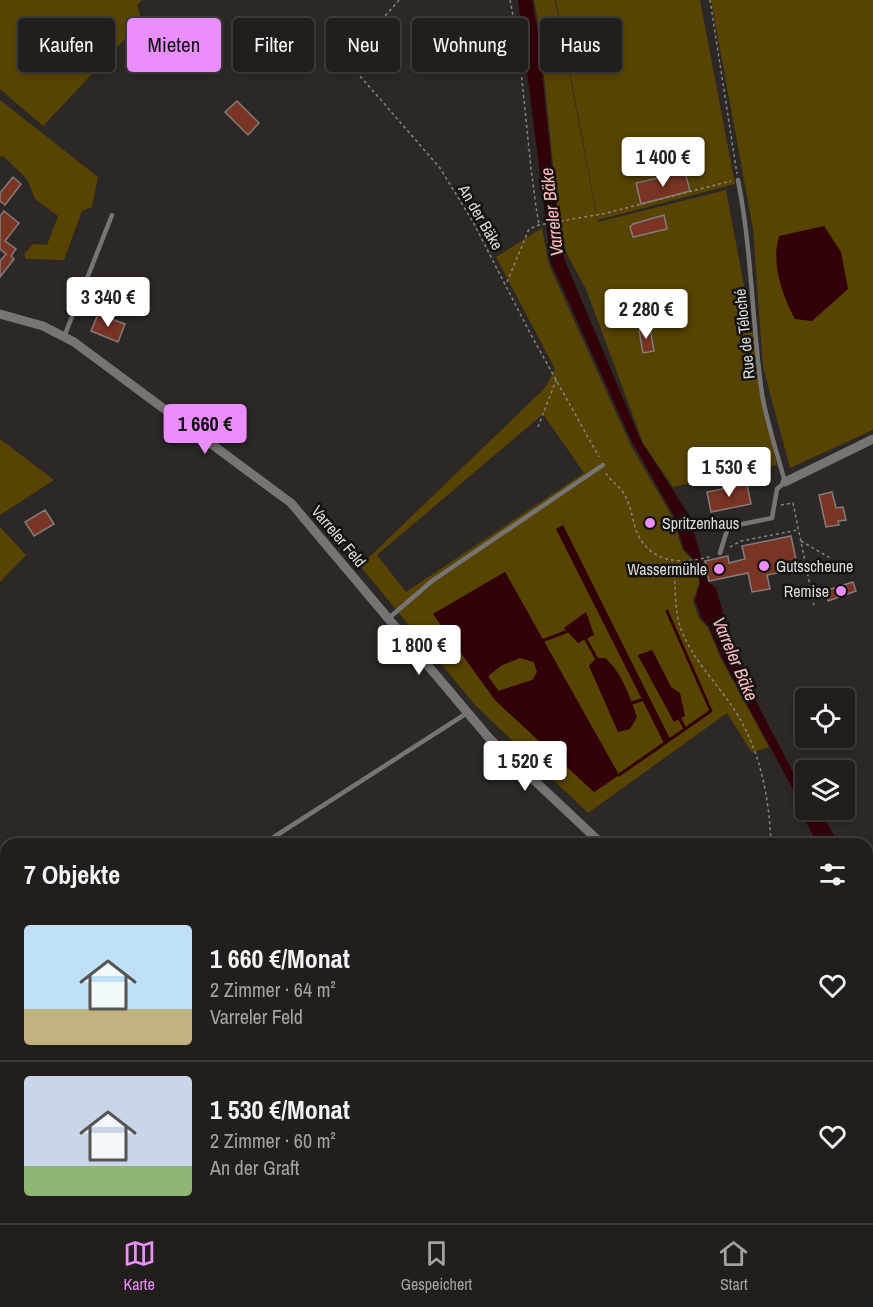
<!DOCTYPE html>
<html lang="de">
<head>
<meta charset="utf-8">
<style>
  :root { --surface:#221e1c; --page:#2e2b29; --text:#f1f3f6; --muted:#a2a2a3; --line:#3f3c3b; --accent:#ea8dfd }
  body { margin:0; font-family:"Archivo Narrow",sans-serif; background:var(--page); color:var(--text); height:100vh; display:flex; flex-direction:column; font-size:22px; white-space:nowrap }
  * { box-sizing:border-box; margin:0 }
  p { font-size:20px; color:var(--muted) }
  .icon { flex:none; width:33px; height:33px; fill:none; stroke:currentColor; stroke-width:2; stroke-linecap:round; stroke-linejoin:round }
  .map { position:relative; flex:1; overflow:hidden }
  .panel { position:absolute; left:0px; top:838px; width:873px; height:386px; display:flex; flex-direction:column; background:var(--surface); border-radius:18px 18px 0 0; box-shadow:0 3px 9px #0003,0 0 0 2px var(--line) }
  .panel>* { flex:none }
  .guide { position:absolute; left:18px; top:18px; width:837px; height:54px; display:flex; gap:12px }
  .fabs { position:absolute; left:795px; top:688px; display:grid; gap:12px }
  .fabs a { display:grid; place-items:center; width:60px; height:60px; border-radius:6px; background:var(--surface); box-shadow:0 3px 9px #0003,0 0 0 2px var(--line); font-size:30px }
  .price { position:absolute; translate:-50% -51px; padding:0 14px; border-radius:6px; background:#fff; color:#222; font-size:20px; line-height:39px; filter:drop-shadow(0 2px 3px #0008) }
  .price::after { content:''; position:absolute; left:50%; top:36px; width:18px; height:14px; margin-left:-9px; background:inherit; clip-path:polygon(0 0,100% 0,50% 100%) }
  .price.current { background:var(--accent); color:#111 }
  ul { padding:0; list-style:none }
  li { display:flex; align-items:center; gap:18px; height:150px; padding:0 24px }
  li+li { border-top:2px solid var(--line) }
  li span { display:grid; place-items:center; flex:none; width:168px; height:120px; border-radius:6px; color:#555 }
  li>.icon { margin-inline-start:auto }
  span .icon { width:72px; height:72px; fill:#fffc; stroke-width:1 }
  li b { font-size:26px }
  h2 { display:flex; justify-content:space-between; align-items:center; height:72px; padding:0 24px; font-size:26px }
  .pill { padding:0 21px; border-radius:6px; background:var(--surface); box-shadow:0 3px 9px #0003,0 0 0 2px var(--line); font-size:21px; line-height:54px }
  .pill.current { background:var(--accent); color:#111 }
  .menu { display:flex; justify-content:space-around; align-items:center; height:84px; border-top:2px solid var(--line); background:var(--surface); font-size:16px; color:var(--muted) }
  .menu a { display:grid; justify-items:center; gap:3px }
  .menu .current { color:var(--accent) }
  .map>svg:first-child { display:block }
</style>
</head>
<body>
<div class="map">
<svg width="873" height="1223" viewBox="0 0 873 1223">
  <rect width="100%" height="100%" fill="#2d2825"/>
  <path fill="#574402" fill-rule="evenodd" d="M 0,0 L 142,0 L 137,5 L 142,21 L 43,126 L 0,89 Z
    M 534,0 L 555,0 L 598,222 L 726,190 L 756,350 L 762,399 L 777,465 L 673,487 L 643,443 L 586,289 L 568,256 L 560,233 L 539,27 ZM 663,215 L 667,228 L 633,237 L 630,227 L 634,223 Z
    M 556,0 L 700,0 L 735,184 L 598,220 Z
    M 711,0 L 873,0 L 873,430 L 790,468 L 763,367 L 753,229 Z
    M 0,100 L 98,177 L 92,207 L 82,211 L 64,260 L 26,259 L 24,254 L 33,244 L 47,245 L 58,216 L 35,199 L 27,179 L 3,156 L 0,157 Z
    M 542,228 L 549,265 L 631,446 L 673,518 L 682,549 L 696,564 L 699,584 L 693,601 L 699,618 L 708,628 L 721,659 L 769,747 L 752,753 L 727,713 L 588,813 L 476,706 L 360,566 L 545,388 L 555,369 L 496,257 ZM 543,414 L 584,473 L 406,592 L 377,555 ZM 562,525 L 670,739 L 664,743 ZM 505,572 L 619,775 L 594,792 L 495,700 L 433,614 ZM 652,650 L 671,687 L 675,722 L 638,656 Z
    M 0,439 L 54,480 L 0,515 Z
    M 0,527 L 26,555 L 0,582 Z
    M 520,658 L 534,662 L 537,672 L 532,680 L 499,691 L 488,676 L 502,665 Z
    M 0,884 L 6,899 L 6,996 L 0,999 Z
    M 6,1079 L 6,1218 L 158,1218 L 160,1223 L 0,1223 L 0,1098 L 4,1096 Z"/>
  <path fill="#320009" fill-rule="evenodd" d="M 518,0 L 532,0 L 537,27 L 559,233 L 565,261 L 641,441 L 689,515 L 708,582 L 716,588 L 734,653 L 747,684 L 805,795 L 806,810 L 813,810 L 816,823 L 809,819 L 722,658 L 709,627 L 701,617 L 695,600 L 700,582 L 697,563 L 684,549 L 674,516 L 631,440 L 551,263 Z
    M 824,226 L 841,252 L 848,289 L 812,321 L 795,319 C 782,295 771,263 779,236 Z
    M 563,525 L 670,739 L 664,743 L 556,529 Z
    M 505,572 L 619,775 L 594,792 L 495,700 L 433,614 ZM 520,658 L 534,662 L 537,672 L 533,680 L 498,691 L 488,676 L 502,665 Z
    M 586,612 L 594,635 L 578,643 L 564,628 Z
    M 652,650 L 671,687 L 680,693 L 685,716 L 674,722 L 638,655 Z
    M 596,658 L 605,658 C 621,671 630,697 637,717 L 630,729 L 618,732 L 589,666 Z"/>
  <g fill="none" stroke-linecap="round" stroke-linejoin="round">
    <path stroke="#320009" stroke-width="3" d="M 584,636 L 598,661
      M 542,641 L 568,631
      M 629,704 L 641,700
      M 680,719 L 685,729
      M 619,775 L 711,711 L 667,611"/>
    <path stroke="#320009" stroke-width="18" d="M 810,810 L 828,844
      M 867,920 L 873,936"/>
  </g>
  <path fill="#793424" stroke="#837c7a" stroke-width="1.5" d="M 237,101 L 259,123 L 248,135 L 225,112 Z
    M 685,172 L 690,191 L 641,204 L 636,183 Z
    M 13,177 L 21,184 L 5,205 L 0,201 L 0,193 Z
    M 4,211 L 19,223 L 5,241 L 16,249 L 11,256 L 14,259 L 0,277 L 0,261 L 6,254 L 0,249 L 0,216 Z
    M 664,215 L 667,229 L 633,237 L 630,227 L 633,224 Z
    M 98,314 L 125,324 L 118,342 L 91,331 Z
    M 650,328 L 654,351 L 643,353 L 639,330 Z
    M 747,484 L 751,504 L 711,512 L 707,492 Z
    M 832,492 L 836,508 L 843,507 L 846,520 L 838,521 L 839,525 L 826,527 L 819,495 Z
    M 45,510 L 54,524 L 34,536 L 25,522 Z
    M 791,536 L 798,569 L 767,575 L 770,589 L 752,592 L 748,573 L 709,581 L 705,561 L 728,556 L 729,563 L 745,559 L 742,546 Z
    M 853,582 L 856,591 L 828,601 L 825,591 Z"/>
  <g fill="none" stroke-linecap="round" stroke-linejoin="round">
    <path stroke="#898482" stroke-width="1.5" stroke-dasharray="3 3" stroke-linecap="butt" d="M 399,0 C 383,20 349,48 360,76 L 440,168 L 473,222 L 530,333 L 599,457
      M 510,0 C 525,74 526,150 539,225
      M 710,0 L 737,174
      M 507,282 L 529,229 L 539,225 L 607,213 L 731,181
      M 538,427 L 557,378
      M 606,473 C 610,481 619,485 624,494 C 631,505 632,518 636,530 C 649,564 682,565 712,556
      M 781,505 L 793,503 L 814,605
      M 801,541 L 832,559
      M 730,547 L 741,541 L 798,530
      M 672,563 C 678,587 672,610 683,634 C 694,660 716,683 732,706 C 760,748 769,795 771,844"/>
    <path stroke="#777573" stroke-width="4.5" d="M 64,337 L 112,215
      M 720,553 L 728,527 L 772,518 L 777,489 L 785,482 C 777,453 767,423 762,394 C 752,323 752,251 738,180
      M 389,618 L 432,581 L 603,465
      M 263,844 L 467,713
      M 0,1008 L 6,1005
      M 867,1163 L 873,1162"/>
    <path stroke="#777573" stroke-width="9" d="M 0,314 L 43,326 L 74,342 L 291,503 L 489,738 L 602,844
      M 785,482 L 873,439
      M 867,1214 L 871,1223
      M 825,1223 L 837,1218"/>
    <path stroke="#a29f9c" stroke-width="12" d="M 867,1070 L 873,1068
      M 608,1223 L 611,1218"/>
  </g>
  <g fill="#ea8dfd" stroke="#141210" stroke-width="2">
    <circle cx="650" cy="523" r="6"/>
    <circle cx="764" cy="566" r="6"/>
    <circle cx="719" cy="569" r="6"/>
    <circle cx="841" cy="591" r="6"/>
  </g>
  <g text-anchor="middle" stroke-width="5" stroke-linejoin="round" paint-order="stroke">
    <g font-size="16" fill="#dfdbd9" stroke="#141210">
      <text transform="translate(481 217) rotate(60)" y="6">An der Bäke</text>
      <text transform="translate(744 334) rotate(-96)" y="6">Rue de Téloché</text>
      <text transform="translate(339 536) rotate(50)" y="6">Varreler Feld</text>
    </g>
    <g font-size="16" fill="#dfdbd9" stroke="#141210" text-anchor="start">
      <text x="662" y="529">Spritzenhaus</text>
      <text x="776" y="572">Gutsscheune</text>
      <text x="707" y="575" text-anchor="end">Wassermühle</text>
      <text x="829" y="597" text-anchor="end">Remise</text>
    </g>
    <g font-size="18" font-style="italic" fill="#ffbbbe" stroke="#141210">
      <text transform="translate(552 212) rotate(-97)" y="6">Varreler Bäke</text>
      <text transform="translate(735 659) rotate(67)" y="6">Varreler Bäke</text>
    </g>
  </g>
</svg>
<div class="fabs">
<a><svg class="icon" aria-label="locate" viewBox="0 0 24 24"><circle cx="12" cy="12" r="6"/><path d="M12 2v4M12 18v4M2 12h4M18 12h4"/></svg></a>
<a><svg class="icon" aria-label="layers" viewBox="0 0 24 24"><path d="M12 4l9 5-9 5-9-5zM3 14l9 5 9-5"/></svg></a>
</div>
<b class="price" style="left:663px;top:188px">1 400 €</b>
<b class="price" style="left:108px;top:328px">3 340 €</b>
<b class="price" style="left:646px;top:340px">2 280 €</b>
<b class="price current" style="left:205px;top:455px">1 660 €</b>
<b class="price" style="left:729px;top:498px">1 530 €</b>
<b class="price" style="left:419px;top:676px">1 800 €</b>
<b class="price" style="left:525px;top:792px">1 520 €</b>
<div class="guide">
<a class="pill">Kaufen</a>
<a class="pill current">Mieten</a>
<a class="pill">Filter</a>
<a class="pill">Neu</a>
<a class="pill">Wohnung</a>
<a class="pill">Haus</a>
</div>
<section class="panel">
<h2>7 Objekte<svg class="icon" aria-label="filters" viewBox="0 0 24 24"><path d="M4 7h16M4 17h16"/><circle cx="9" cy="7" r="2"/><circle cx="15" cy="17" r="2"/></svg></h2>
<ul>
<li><span style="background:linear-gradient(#bfe0f5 70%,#c2b280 0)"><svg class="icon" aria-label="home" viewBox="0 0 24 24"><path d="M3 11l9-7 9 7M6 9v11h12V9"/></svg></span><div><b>1 660 €/Monat</b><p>2 Zimmer · 64 m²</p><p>Varreler Feld</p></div><svg class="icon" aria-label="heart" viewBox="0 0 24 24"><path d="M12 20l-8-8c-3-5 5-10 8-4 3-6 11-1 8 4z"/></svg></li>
<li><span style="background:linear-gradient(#c9d6e8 75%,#8fb573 0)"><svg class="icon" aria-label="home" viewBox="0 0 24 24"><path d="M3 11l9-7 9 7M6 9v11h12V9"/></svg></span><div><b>1 530 €/Monat</b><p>2 Zimmer · 60 m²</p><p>An der Graft</p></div><svg class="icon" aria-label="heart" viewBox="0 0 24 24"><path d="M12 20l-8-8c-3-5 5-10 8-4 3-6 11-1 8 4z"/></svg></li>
</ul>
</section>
</div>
<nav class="menu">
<a class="current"><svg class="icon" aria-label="map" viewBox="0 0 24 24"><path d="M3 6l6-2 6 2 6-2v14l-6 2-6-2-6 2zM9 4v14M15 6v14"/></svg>Karte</a>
<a><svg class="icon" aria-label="saved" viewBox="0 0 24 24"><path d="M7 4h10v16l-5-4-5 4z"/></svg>Gespeichert</a>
<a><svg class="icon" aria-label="home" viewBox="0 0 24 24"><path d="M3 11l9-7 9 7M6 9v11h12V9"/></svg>Start</a>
</nav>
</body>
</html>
